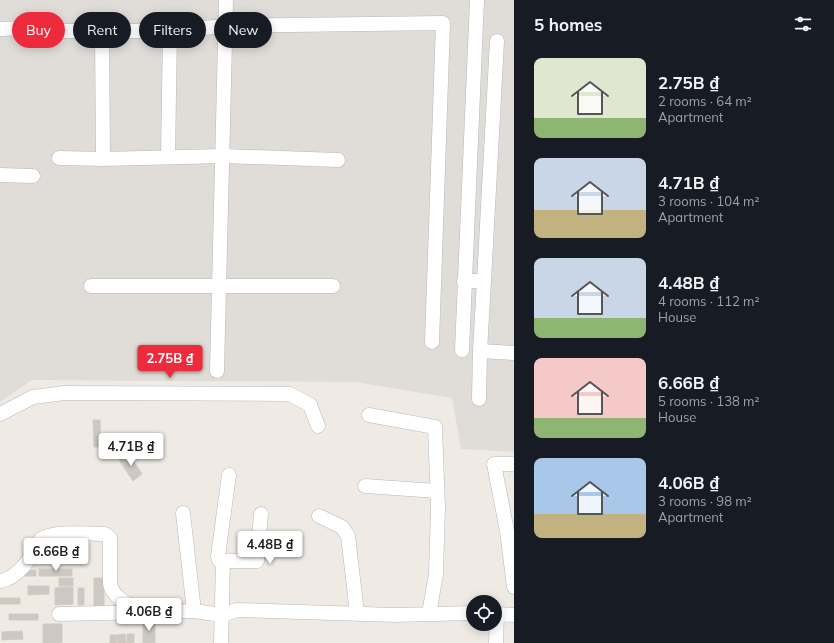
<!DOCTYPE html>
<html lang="en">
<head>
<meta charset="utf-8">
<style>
  :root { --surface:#171b24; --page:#242831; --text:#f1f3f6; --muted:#9ea1a6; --accent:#ee2b3d }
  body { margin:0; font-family:Mulish,sans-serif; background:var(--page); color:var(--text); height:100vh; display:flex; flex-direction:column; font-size:15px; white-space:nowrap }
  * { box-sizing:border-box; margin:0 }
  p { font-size:13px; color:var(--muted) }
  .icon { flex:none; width:22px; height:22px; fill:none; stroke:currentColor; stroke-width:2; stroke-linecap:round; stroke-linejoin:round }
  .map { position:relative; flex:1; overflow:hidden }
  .panel { display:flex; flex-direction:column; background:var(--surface); width:320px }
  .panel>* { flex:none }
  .banner { position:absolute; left:12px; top:12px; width:380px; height:36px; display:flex; gap:8px }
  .buttons { position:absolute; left:466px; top:595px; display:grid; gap:8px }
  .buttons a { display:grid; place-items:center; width:36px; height:36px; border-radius:50%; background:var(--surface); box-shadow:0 2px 10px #0003; font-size:20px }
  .price { position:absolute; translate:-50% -34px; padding:0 9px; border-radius:4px; background:#fff; color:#222; font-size:13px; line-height:26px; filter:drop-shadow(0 1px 2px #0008) }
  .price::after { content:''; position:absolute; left:50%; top:24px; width:12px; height:9px; margin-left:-6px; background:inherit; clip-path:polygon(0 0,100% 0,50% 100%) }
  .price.current { background:var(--accent); color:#fff }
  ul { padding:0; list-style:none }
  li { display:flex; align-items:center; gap:12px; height:100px; padding:0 20px }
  li span { display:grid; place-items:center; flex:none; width:112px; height:80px; border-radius:8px; color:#555 }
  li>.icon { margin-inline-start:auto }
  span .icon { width:48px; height:48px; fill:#fffc; stroke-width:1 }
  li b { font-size:17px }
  h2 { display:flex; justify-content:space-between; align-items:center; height:48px; padding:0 20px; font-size:17px }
  .chip { padding:0 14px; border-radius:18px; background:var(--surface); box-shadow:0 2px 10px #0003; font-size:14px; line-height:36px }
  .chip.current { background:var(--accent); color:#fff }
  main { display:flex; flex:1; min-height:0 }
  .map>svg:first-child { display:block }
</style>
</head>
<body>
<main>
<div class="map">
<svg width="514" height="643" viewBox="0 0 514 643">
  <rect width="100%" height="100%" fill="#efebe4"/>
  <path fill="#e0ddd8" d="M 0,0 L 514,0 L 514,452 L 461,449 L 452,398 L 355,382 L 32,380 L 0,402 Z"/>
  <path fill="#ccc8c3" stroke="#d4cbc2" d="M 93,420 L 100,420 L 101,447 L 94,447 Z
    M 129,454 L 142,474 L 133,481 L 119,460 Z
    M 46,544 L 56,544 L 56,551 L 46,551 Z
    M 39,569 L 72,569 L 72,576 L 39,576 Z
    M 22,570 L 36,570 L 36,576 L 22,576 Z
    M 59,578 L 73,578 L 73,586 L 59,586 Z
    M 94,578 L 105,578 L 105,587 L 94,588 Z
    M 28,586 L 49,586 L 49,594 L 28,595 Z
    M 73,587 L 73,604 L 55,605 L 55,588 Z
    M 78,588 L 84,588 L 84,605 L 78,605 Z
    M 94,588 L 104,588 L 104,606 L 94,606 Z
    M 0,598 L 20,598 L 20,604 L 0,604 Z
    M 9,614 L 38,614 L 38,620 L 9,620 Z
    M 155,620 L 155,643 L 143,643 L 143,621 Z
    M 43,624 L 62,624 L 62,643 L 43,643 Z
    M 22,631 L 23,639 L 2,640 L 2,632 Z
    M 125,634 L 126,643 L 118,643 L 117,635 Z
    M 127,634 L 134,634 L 134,643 L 127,643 Z
    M 110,635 L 117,635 L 117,643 L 110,643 Z"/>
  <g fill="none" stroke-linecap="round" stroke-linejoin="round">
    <g stroke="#b5b8bb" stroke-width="15">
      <path id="minor" d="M 0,29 L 24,28
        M 59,31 L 170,31 L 225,26 L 443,23 L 432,342
        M 102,31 L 103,159
        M 168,157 L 170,31
        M 59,158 L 103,159 L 223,156 L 338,160
        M 0,175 L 33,176
        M 464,281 L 484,281 L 497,41
        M 484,281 L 480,351 L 514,353
        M 91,286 L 333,286
        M 462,350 L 477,0
        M 217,371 L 226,0
        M 479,399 L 480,351
        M 0,414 L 33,397 L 65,393 L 290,394 L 310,405 L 318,426
        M 369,415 L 435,427 L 438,507 L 436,574 L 429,614
        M 514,464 L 494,464 L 507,531 L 514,587
        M 365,486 L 437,491
        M 183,513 L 194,611
        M 319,516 L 342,527 L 348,536 L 357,613
        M 223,561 L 257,561 L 261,514
        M 0,581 C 20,578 32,555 41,539 C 56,530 87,534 105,534 L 110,538 L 110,584 C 113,599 131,605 143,613
        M 59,614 L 194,611 L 222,615 L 237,610 L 395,615 L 473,613
        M 495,614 L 514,615
        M 221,643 L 223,561 L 219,560 L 218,556 L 229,475
        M 496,643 L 497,614"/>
    </g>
    <use href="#minor" stroke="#fff" stroke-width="14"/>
  </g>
</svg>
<div class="buttons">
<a><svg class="icon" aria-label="locate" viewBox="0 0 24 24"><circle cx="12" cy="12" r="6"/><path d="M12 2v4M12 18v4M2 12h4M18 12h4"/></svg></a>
</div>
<b class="price current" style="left:170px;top:379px">2.75B ₫</b>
<b class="price" style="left:131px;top:467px">4.71B ₫</b>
<b class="price" style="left:270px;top:565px">4.48B ₫</b>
<b class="price" style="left:56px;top:572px">6.66B ₫</b>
<b class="price" style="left:149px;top:632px">4.06B ₫</b>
<div class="banner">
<a class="chip current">Buy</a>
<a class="chip">Rent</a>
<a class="chip">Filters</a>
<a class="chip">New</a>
</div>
</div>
<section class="panel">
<h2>5 homes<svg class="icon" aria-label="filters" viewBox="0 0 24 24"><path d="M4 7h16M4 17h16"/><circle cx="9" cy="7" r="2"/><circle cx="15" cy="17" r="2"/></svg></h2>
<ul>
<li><span style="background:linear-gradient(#dfe7d0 75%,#8fb573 0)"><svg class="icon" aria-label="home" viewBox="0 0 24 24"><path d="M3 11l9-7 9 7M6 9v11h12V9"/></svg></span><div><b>2.75B ₫</b><p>2 rooms · 64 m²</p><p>Apartment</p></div></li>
<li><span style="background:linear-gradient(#c9d6e8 65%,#c2b280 0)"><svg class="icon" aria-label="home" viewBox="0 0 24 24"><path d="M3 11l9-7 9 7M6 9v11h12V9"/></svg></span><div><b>4.71B ₫</b><p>3 rooms · 104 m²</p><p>Apartment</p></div></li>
<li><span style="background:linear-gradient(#c9d6e8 75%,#8fb573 0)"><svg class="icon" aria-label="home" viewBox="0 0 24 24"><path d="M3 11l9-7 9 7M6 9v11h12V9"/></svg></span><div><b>4.48B ₫</b><p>4 rooms · 112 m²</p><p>House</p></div></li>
<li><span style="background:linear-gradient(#f6c9c9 75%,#8fb573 0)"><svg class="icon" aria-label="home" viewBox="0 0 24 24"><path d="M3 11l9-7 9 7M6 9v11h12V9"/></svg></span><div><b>6.66B ₫</b><p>5 rooms · 138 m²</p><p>House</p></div></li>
<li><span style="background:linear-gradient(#a9c7e8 70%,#c2b280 0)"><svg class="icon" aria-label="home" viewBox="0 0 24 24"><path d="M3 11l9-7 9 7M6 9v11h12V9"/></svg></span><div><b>4.06B ₫</b><p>3 rooms · 98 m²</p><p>Apartment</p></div></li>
</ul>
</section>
</main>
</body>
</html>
